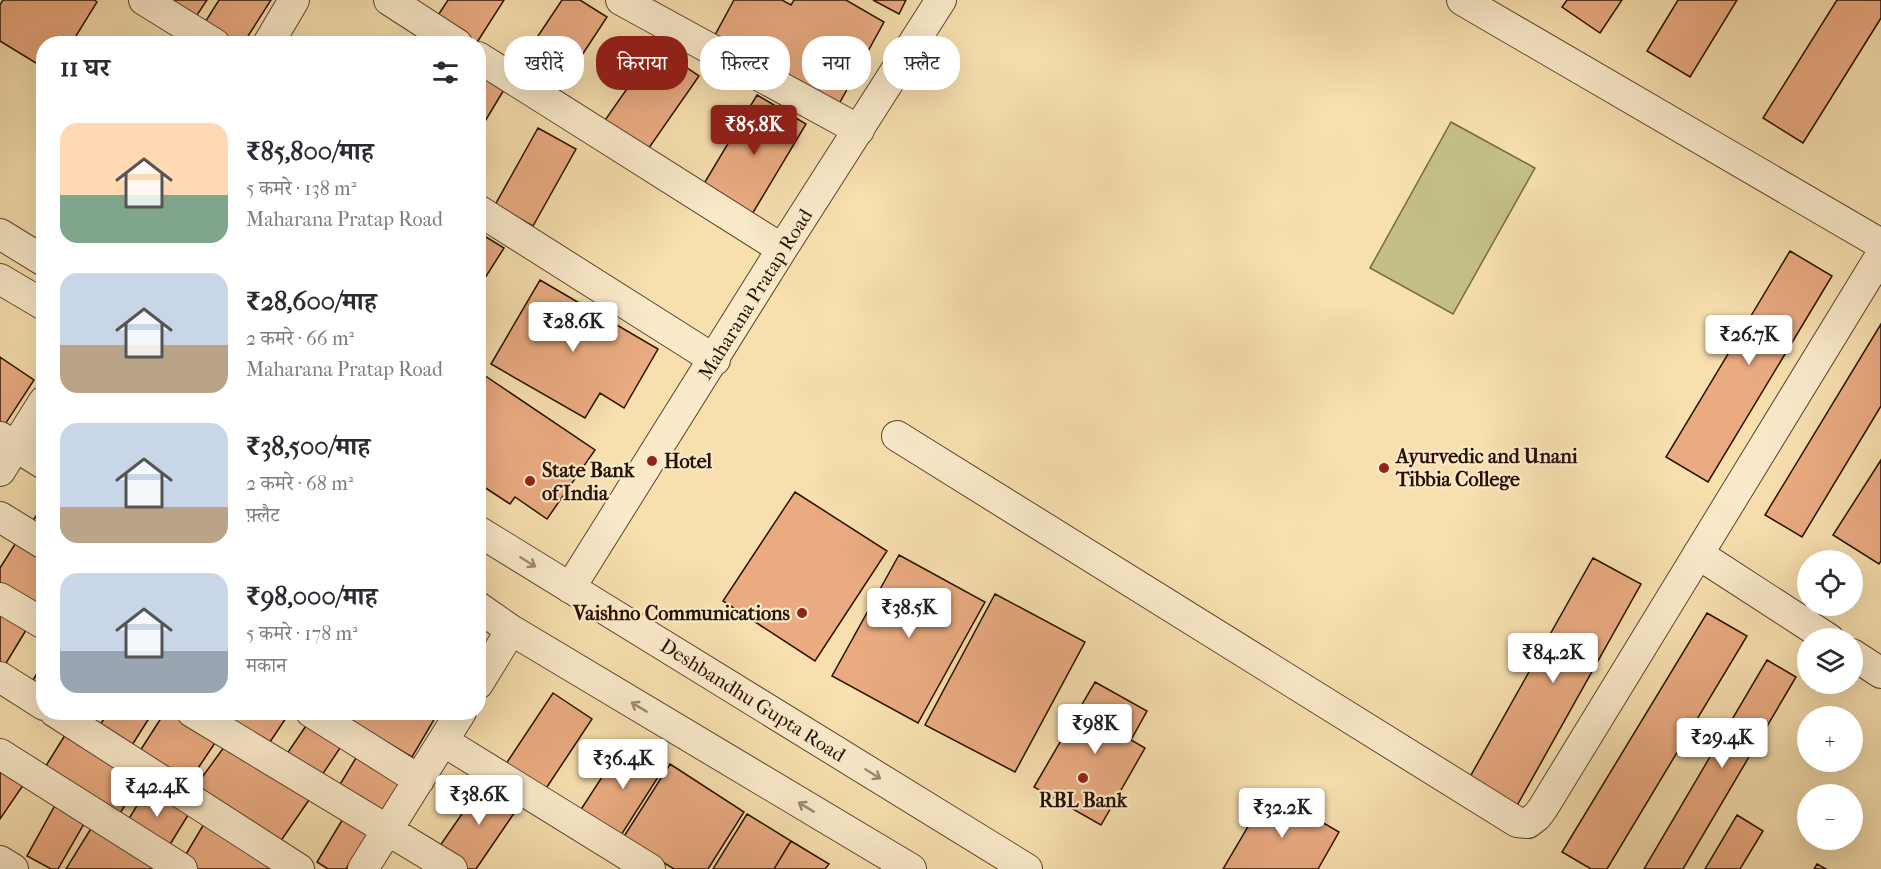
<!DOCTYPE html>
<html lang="hi">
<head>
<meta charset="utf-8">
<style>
  :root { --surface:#fff; --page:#f7f7f7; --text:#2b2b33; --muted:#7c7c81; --accent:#8f2418 }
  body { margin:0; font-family:"IM FELL French Canon","Noto Serif Devanagari",serif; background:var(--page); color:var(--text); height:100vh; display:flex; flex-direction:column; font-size:22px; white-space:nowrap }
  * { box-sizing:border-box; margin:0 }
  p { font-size:20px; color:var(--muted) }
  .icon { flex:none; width:33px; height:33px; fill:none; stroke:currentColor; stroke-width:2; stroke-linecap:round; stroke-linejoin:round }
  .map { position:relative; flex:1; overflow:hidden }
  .details { position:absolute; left:36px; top:36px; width:450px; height:684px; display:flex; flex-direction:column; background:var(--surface); border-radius:24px; box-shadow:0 6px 24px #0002 }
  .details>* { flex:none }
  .guide { position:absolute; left:504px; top:36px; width:570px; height:54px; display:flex; gap:12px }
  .fabs { position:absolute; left:1797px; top:550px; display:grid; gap:12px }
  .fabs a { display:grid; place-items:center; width:66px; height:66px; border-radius:50%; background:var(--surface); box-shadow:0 6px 24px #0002; font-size:30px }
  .price { position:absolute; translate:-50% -51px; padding:0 14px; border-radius:6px; background:#fff; color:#222; font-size:20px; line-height:39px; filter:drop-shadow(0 2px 3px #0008) }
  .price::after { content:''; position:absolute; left:50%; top:36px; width:18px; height:14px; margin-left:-9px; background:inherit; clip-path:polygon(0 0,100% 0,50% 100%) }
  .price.current { background:var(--accent); color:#fff }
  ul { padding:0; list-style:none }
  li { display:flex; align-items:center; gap:18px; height:150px; padding:0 24px }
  li span { display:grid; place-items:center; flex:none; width:168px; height:120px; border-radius:18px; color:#555 }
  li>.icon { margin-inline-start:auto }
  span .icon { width:72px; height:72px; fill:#fffc; stroke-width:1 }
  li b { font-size:26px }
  h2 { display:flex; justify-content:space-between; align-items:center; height:72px; padding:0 24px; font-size:26px }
  .tag { padding:0 21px; border-radius:24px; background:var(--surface); box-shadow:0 6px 24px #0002; font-size:21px; line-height:54px }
  .tag.current { background:var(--accent); color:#fff }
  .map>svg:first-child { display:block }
</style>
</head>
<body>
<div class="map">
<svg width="1881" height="869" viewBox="0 0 1881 869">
  <rect width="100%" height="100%" fill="#f7dfae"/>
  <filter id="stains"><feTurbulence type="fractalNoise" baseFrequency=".00333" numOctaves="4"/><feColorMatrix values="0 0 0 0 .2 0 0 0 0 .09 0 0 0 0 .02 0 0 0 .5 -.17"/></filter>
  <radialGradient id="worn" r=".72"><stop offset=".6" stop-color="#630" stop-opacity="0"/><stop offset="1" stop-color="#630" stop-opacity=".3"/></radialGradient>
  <path fill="#c4c085" stroke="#766844" stroke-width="1.5" d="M 1451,122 L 1535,168 L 1453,314 L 1370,268 Z"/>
  <path fill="#eaab81" stroke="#281003" stroke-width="1.5" d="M 3,0 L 94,0 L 97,2 L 71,44 L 44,44 L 44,68 L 0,41 L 0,5 Z
    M 166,0 L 207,0 L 195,18 Z
    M 219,0 L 271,0 L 243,44 L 228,44 L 202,27 Z
    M 448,0 L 504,0 L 476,44 L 465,44 L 433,23 Z
    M 562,0 L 580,0 L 607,17 L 552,101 L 512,75 Z
    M 734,0 L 782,0 L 791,5 L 794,0 L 846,0 L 884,22 L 839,104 L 715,35 Z
    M 873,0 L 906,0 L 899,14 Z
    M 1567,0 L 1622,0 L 1600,33 L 1562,7 Z
    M 1678,0 L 1737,0 L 1690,77 L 1647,51 Z
    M 1837,0 L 1881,0 L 1881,18 L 1803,143 L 1763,118 Z
    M 656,47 L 699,76 L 644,155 L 601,126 Z
    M 478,72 L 505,88 L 478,133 Z
    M 757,95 L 806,124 L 751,216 L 702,187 Z
    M 538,128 L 576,149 L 533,226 L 495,205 Z
    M 478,232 L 504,248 L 478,289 Z
    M 1790,251 L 1832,276 L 1708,482 L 1666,457 Z
    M 540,280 L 658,349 L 624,408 L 600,393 L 585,418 L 491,364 Z
    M 1881,324 L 1881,406 L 1802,537 L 1765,515 Z
    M 0,357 L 34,380 L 0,432 Z
    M 478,371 L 595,450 L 547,519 L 515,497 L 510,504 L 478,483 Z
    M 1881,460 L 1881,561 L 1879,564 L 1833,535 Z
    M 795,492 L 887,551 L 815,661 L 723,601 Z
    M 44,504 L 44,533 L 30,525 Z
    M 17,541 L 44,557 L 44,614 L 0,587 L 0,568 Z
    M 899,555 L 985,602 L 918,723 L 832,676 Z
    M 1593,558 L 1641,584 L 1514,811 L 1466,784 Z
    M 995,594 L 1085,642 L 1015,772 L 925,725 Z
    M 0,604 L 31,622 L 0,673 Z
    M 1707,613 L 1747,636 L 1607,869 L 1591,869 L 1562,852 Z
    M 1767,660 L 1796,677 L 1683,869 L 1644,869 Z
    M 44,662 L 44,692 L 30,685 Z
    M 1095,682 L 1147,711 L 1131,740 L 1145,748 L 1101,825 L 1034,787 Z
    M 553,693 L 592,719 L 543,793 L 504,767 Z
    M 108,712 L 153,712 L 129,750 L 97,730 Z
    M 165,712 L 175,712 L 217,740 L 186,786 L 138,754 Z
    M 198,712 L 290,712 L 262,754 Z
    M 340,712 L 426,712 L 435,718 L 412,757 L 339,714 Z
    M 312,717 L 346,739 L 316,784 L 282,761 Z
    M 70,727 L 145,773 L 114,823 L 39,777 Z
    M 631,740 L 667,763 L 618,840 L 578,814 L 617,754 L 621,756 Z
    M 227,743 L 309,800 L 278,845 L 195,787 Z
    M 359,753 L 412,785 L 389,823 L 336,791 Z
    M 670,764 L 744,812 L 708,869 L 674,869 L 623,838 Z
    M 5,767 L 26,781 L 0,819 L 0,774 Z
    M 486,779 L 521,803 L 476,869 L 463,869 L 437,850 Z
    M 152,781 L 193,807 L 163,856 L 122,830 Z
    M 1269,791 L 1339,832 L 1318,869 L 1223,869 Z
    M 59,798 L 89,815 L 58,869 L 51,869 L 27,856 Z
    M 747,814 L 791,841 L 774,869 L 713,869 Z
    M 1737,815 L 1763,831 L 1740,869 L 1705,869 Z
    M 208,817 L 273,869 L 185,869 L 179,866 Z
    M 344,817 L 369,832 L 346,869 L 328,869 L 317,862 Z
    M 95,822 L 162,869 L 66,869 Z
    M 791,841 L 829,864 L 825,869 L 774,869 Z
    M 1817,864 L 1826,869 L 1814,869 Z"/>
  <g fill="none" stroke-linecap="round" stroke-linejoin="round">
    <g stroke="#5c442e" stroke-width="32">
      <path id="minor" d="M 144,0 L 215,44
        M 389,0 L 457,44
        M 621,0 L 859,130
        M 1462,0 L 1881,244
        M 268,44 L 294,0
        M 478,57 L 782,249
        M 478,210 L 715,360
        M 0,234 L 44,261
        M 0,279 L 44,305
        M 897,436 L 1517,822 L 1528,823 L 1537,816 L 1543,808 L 1881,255
        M 0,437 L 44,464
        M 0,471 L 44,401
        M 0,517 L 44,544
        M 478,531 L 1027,869
        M 1698,554 L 1829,639
        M 570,588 L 782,249 L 941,0
        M 0,598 L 44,624
        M 478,607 L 511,630 L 911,869
        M 1852,654 L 1881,673
        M 0,677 L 44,705
        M 478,684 L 511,630
        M 55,712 L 299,869
        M 192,712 L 452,869
        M 311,712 L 419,780
        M 443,741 L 650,869
        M 0,754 L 182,869
        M 0,861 L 13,869
        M 363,869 L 461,712"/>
    </g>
    <use href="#minor" stroke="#faeaca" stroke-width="30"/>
  </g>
  <defs><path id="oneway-shaft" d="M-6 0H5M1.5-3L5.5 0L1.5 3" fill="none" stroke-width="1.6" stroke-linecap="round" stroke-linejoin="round" transform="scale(1.5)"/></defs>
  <g stroke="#9c8870">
    <use href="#oneway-shaft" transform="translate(528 562) rotate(32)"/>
    <use href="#oneway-shaft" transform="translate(639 707) rotate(-149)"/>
    <use href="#oneway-shaft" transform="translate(873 774) rotate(32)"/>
    <use href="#oneway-shaft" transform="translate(806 807) rotate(-149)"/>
  </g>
  <g fill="#8f2418" stroke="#faeaca" stroke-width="2">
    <circle cx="652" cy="461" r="6"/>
    <circle cx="1384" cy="468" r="6"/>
    <circle cx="530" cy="481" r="6"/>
    <circle cx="802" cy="613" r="6"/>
    <circle cx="1083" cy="778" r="6"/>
  </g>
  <g text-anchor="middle" stroke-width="4.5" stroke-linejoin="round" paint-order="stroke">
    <g font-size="20" fill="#281003" stroke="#faeaca">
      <text transform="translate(755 294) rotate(-58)" y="7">Maharana Pratap Road</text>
      <text transform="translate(753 700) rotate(32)" y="7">Deshbandhu Gupta Road</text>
    </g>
    <g font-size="20" font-weight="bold" fill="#281003" stroke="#faeaca" text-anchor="start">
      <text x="1396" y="463">Ayurvedic and Unani<tspan x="1396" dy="23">Tibbia College</tspan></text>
      <text x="664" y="468">Hotel</text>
      <text x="542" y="477">State Bank<tspan x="542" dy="23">of India</tspan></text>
      <text x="790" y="620" text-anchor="end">Vaishno Communications</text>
      <text x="1083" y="807" text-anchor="middle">RBL Bank</text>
    </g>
  </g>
  <rect width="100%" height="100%" filter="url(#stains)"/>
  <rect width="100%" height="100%" fill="url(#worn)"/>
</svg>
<div class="fabs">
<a><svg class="icon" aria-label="locate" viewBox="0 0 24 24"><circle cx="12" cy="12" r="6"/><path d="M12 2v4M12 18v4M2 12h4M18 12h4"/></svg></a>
<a><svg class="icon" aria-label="layers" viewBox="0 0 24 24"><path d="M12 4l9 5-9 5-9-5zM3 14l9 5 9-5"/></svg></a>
<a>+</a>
<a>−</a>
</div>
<b class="price current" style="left:754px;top:156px">₹85.8K</b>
<b class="price" style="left:573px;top:353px">₹28.6K</b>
<b class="price" style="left:1749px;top:366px">₹26.7K</b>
<b class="price" style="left:909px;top:639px">₹38.5K</b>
<b class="price" style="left:1553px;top:684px">₹84.2K</b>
<b class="price" style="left:1095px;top:755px">₹98K</b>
<b class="price" style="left:1722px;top:769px">₹29.4K</b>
<b class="price" style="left:623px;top:790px">₹36.4K</b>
<b class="price" style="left:157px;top:818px">₹42.4K</b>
<b class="price" style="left:479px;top:826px">₹38.6K</b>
<b class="price" style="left:1282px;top:839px">₹32.2K</b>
<div class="guide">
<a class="tag">खरीदें</a>
<a class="tag current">किराया</a>
<a class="tag">फ़िल्टर</a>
<a class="tag">नया</a>
<a class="tag">फ़्लैट</a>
</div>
<section class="details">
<h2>11 घर<svg class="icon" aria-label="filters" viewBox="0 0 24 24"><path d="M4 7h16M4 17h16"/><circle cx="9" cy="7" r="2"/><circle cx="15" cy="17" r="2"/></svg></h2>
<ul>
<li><span style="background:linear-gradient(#ffd9b3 60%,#7fa58c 0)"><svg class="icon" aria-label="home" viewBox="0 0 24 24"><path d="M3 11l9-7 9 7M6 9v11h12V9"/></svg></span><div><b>₹85,800/माह</b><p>5 कमरे · 138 m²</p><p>Maharana Pratap Road</p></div></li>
<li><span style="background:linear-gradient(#c9d6e8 60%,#b9a48a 0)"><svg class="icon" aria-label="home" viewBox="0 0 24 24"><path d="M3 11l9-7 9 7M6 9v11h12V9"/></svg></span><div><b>₹28,600/माह</b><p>2 कमरे · 66 m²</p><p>Maharana Pratap Road</p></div></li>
<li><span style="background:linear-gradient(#c9d6e8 70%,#b9a48a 0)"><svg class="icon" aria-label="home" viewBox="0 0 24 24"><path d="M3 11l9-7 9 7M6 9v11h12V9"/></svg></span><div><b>₹38,500/माह</b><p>2 कमरे · 68 m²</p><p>फ़्लैट</p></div></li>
<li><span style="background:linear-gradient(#c9d6e8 65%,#9aa5b1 0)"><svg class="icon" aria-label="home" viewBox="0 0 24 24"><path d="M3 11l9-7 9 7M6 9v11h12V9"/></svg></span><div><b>₹98,000/माह</b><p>5 कमरे · 178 m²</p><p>मकान</p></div></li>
</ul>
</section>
</div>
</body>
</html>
